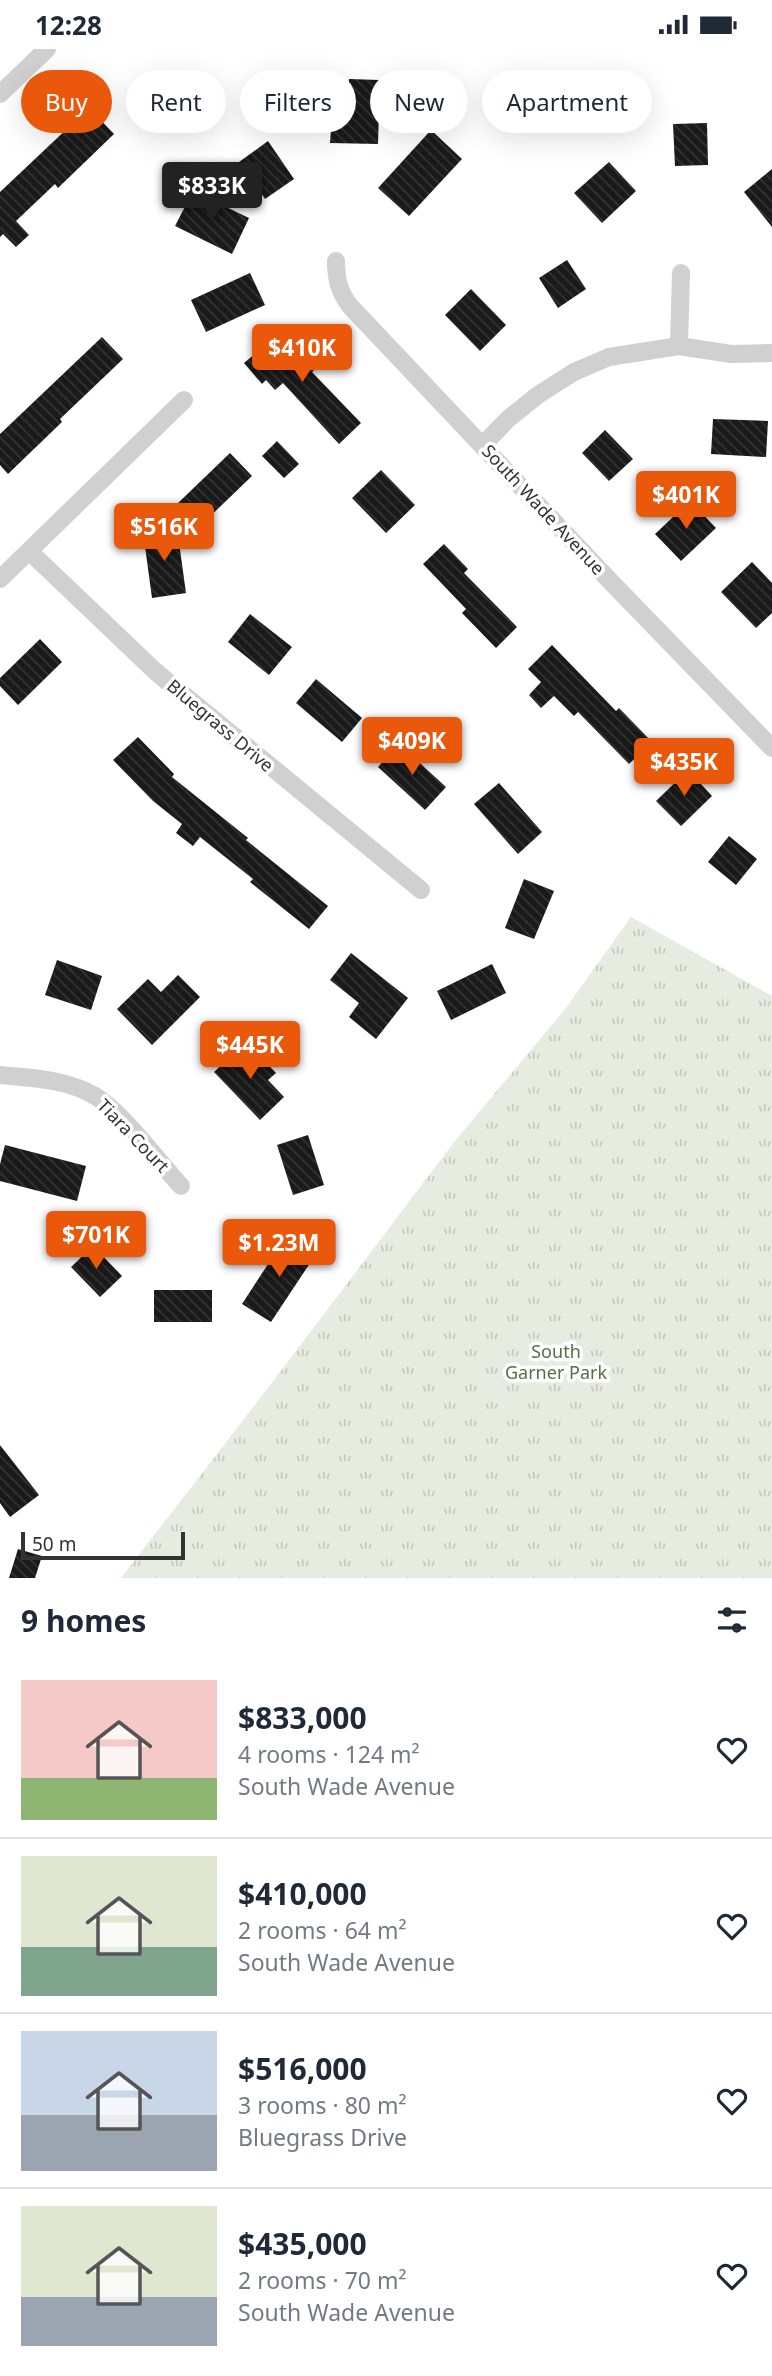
<!DOCTYPE html>
<html lang="en">
<head>
<meta charset="utf-8">
<style>
  :root { --surface:#fff; --page:#f6f6f7; --text:#1f2937; --muted:#747a83; --line:#e0e1e3; --accent:#ea580c }
  body { margin:0; font-family:"Noto Sans",sans-serif; background:var(--page); color:var(--text); height:100vh; display:flex; flex-direction:column; font-size:26px; white-space:nowrap }
  * { box-sizing:border-box; margin:0 }
  p { font-size:23px; color:var(--muted) }
  .icon { flex:none; width:38px; height:38px; fill:none; stroke:currentColor; stroke-width:2; stroke-linecap:round; stroke-linejoin:round }
  .map { position:relative; height:1529px; overflow:hidden }
  .sheet { display:flex; flex-direction:column; background:var(--surface); flex:1 }
  .sheet>* { flex:none }
  .banner { position:absolute; left:21px; top:21px; width:732px; height:63px; display:flex; gap:14px }
  .scale { position:absolute; left:21px; bottom:18px; width:164px; box-sizing:border-box; padding-left:7px; border:4px solid #333; border-top:0; font-size:19px; line-height:24px; white-space:nowrap; color:#333; -webkit-text-stroke:5px #fff; paint-order:stroke }
  .price { position:absolute; translate:-50% -60px; padding:0 16px; border-radius:7px; background:var(--accent); color:#fff; font-size:23px; line-height:46px; filter:drop-shadow(0 2px 4px #0008) }
  .price::after { content:''; position:absolute; left:50%; top:42px; width:21px; height:16px; margin-left:-10px; background:inherit; clip-path:polygon(0 0,100% 0,50% 100%) }
  .price.on { background:#222; color:#fff }
  ul { padding:0; list-style:none }
  li { display:flex; align-items:center; gap:21px; height:175px; padding:0 21px }
  li+li { border-top:2px solid var(--line) }
  li span { display:grid; place-items:center; flex:none; width:196px; height:140px; border-radius:0px; color:#555 }
  li>.icon { margin-inline-start:auto }
  span .icon { width:84px; height:84px; fill:#fffc; stroke-width:1 }
  li b { font-size:30px }
  h2 { display:flex; justify-content:space-between; align-items:center; height:84px; padding:0 21px; font-size:30px }
  .pill { padding:0 24px; border-radius:32px; background:var(--surface); box-shadow:0 7px 28px #0002; font-size:24px; line-height:63px }
  .pill.on { background:var(--accent); color:#fff }
  .status { display:flex; justify-content:space-between; align-items:center; height:49px; padding:0 35px; background:var(--surface); direction:ltr }
  .status svg { height:19px; fill:currentColor }
  .map>svg:first-child { display:block }
</style>
</head>
<body>
<div class="status"><b>12:28</b><svg viewBox="0 0 49 12"><path d="M0 12V9h3v3zM5 12V6h3v6zM10 12V3h3v9zM15 12V0h3v12zM26 1h20v11H26zM47 4h2v5h-2z"/></svg></div>
<div class="map">
<svg width="772" height="1529" viewBox="0 0 772 1529">
  <defs>
    <pattern id="park-tufts" width="24" height="20" patternUnits="userSpaceOnUse" patternTransform="scale(1.75)"><rect width="24" height="20" fill="#e6ecdf"/><path d="M3 7l-1-3M5 7V3M7 7l1-3M15 17l-1-3M17 17v-4M19 17l1-3" fill="none" stroke="#c6cbc0"/></pattern>
    <pattern id="building-back-hatch" width="6" height="6" patternUnits="userSpaceOnUse" patternTransform="scale(1.75)"><rect width="6" height="6" fill="#1a1a1a"/><path d="M-1 5l2 2M0 0l6 6M5-1l2 2" fill="none" stroke="#333"/></pattern>
  </defs>
  <rect width="100%" height="100%" fill="#fff"/>
  <path fill="url(#park-tufts)" d="M 631,868 L 772,947 L 772,1529 L 121,1529 L 271,1335 L 455,1092 L 566,959 Z"/>
  <path fill="url(#building-back-hatch)" d="M 349,30 L 380,31 L 378,95 L 330,94 L 331,80 L 315,79 L 317,41 L 348,43 Z
    M 89,59 L 114,85 L 58,139 L 55,135 L 16,172 L 29,186 L 16,198 L 3,185 L 0,188 L 0,143 Z
    M 707,74 L 708,116 L 675,117 L 673,75 Z
    M 431,81 L 462,110 L 409,167 L 378,139 Z
    M 268,92 L 294,130 L 265,150 L 239,113 Z
    M 609,113 L 636,142 L 602,174 L 574,144 Z
    M 772,120 L 772,178 L 744,143 Z
    M 193,142 L 249,169 L 232,205 L 175,177 Z
    M 567,211 L 586,240 L 558,259 L 539,229 Z
    M 250,224 L 265,256 L 206,283 L 191,251 Z
    M 471,240 L 506,276 L 480,302 L 445,266 Z
    M 282,282 L 296,297 L 300,293 L 318,317 L 312,323 L 361,374 L 339,395 L 283,334 L 275,341 L 266,331 L 262,335 L 244,314 Z
    M 102,288 L 123,310 L 60,370 L 62,373 L 8,425 L 0,416 L 0,385 Z
    M 713,370 L 768,372 L 766,408 L 711,405 Z
    M 605,381 L 633,410 L 609,432 L 582,404 Z
    M 277,392 L 299,415 L 284,429 L 262,407 Z
    M 230,404 L 252,427 L 200,477 L 178,454 Z
    M 381,421 L 415,456 L 386,484 L 352,449 Z
    M 690,452 L 716,479 L 681,512 L 655,485 Z
    M 177,479 L 186,544 L 152,549 L 143,483 Z
    M 444,495 L 468,520 L 464,524 L 517,578 L 496,599 L 462,564 L 466,560 L 423,515 Z
    M 752,513 L 772,534 L 772,564 L 756,579 L 721,543 Z
    M 250,565 L 292,598 L 269,626 L 228,593 Z
    M 40,590 L 62,613 L 18,656 L 0,637 L 0,629 Z
    M 552,596 L 616,662 L 619,659 L 652,693 L 629,715 L 578,663 L 574,667 L 554,647 L 541,659 L 529,646 L 541,633 L 528,620 Z
    M 316,630 L 362,669 L 342,693 L 296,654 Z
    M 138,688 L 174,725 L 172,728 L 248,789 L 246,791 L 328,857 L 309,880 L 250,833 L 253,830 L 200,788 L 193,797 L 176,784 L 182,775 L 153,752 L 113,711 Z
    M 399,695 L 446,738 L 425,761 L 378,718 Z
    M 688,721 L 712,747 L 681,777 L 656,752 Z
    M 499,734 L 542,783 L 518,805 L 474,755 Z
    M 729,787 L 757,810 L 736,836 L 708,813 Z
    M 524,830 L 554,842 L 534,890 L 505,879 Z
    M 351,904 L 408,949 L 376,990 L 349,968 L 359,954 L 330,931 Z
    M 57,911 L 102,927 L 91,961 L 45,946 Z
    M 492,915 L 506,944 L 451,971 L 437,942 Z
    M 178,926 L 200,948 L 152,996 L 117,960 L 148,930 L 161,943 Z
    M 246,993 L 276,1024 L 268,1031 L 284,1048 L 260,1071 L 214,1023 Z
    M 308,1086 L 324,1136 L 293,1146 L 277,1096 Z
    M 5,1096 L 86,1117 L 77,1152 L 0,1132 L 0,1115 Z
    M 287,1186 L 316,1205 L 271,1273 L 242,1255 Z
    M 93,1197 L 122,1227 L 100,1248 L 71,1218 Z
    M 154,1241 L 212,1241 L 212,1273 L 154,1273 Z
    M 0,1396 L 39,1446 L 10,1468 L 0,1454 Z
    M 18,1500 L 42,1507 L 35,1529 L 9,1529 Z"/>
  <g fill="none" stroke-linecap="round" stroke-linejoin="round">
    <path stroke="#d0d0d0" stroke-width="18" d="M 0,45 L 47,0
      M 336,212 C 336,229 339,243 350,257 L 612,534 L 772,699
      M 679,297 L 681,224
      M 482,397 L 508,370 L 538,346 L 574,323 L 609,308 L 679,297 L 731,305 L 772,304
      M 29,502 L 156,623 L 421,841
      M 0,530 L 184,351
      M 0,1026 C 32,1029 66,1030 95,1047 C 122,1063 158,1112 181,1137"/>
  </g>
  <g text-anchor="middle" stroke-width="7" stroke-linejoin="round" paint-order="stroke">
    <g font-size="18" fill="#333" stroke="#fff">
      <text transform="translate(543 461) rotate(47)" y="6">South Wade Avenue</text>
      <text transform="translate(220 677) rotate(40)" y="6">Bluegrass Drive</text>
      <text transform="translate(133 1087) rotate(46)" y="6">Tiara Court</text>
    </g>
    <g font-size="18" fill="#56703f" stroke="#fff">
      <text x="556" y="1309">South<tspan x="556" dy="21">Garner Park</tspan></text>
    </g>
  </g>
</svg>
<div class="scale">50 m</div>
<b class="price on" style="left:212px;top:173px">$833K</b>
<b class="price" style="left:302px;top:335px">$410K</b>
<b class="price" style="left:686px;top:482px">$401K</b>
<b class="price" style="left:164px;top:514px">$516K</b>
<b class="price" style="left:412px;top:728px">$409K</b>
<b class="price" style="left:684px;top:749px">$435K</b>
<b class="price" style="left:250px;top:1032px">$445K</b>
<b class="price" style="left:96px;top:1222px">$701K</b>
<b class="price" style="left:279px;top:1230px">$1.23M</b>
<div class="banner">
<a class="pill on">Buy</a>
<a class="pill">Rent</a>
<a class="pill">Filters</a>
<a class="pill">New</a>
<a class="pill">Apartment</a>
</div>
</div>
<section class="sheet">
<h2>9 homes<svg class="icon" aria-label="filters" viewBox="0 0 24 24"><path d="M4 7h16M4 17h16"/><circle cx="9" cy="7" r="2"/><circle cx="15" cy="17" r="2"/></svg></h2>
<ul>
<li><span style="background:linear-gradient(#f6c9c9 70%,#8fb573 0)"><svg class="icon" aria-label="home" viewBox="0 0 24 24"><path d="M3 11l9-7 9 7M6 9v11h12V9"/></svg></span><div><b>$833,000</b><p>4 rooms · 124 m²</p><p>South Wade Avenue</p></div><svg class="icon" aria-label="heart" viewBox="0 0 24 24"><path d="M12 20l-8-8c-3-5 5-10 8-4 3-6 11-1 8 4z"/></svg></li>
<li><span style="background:linear-gradient(#dfe7d0 65%,#7fa58c 0)"><svg class="icon" aria-label="home" viewBox="0 0 24 24"><path d="M3 11l9-7 9 7M6 9v11h12V9"/></svg></span><div><b>$410,000</b><p>2 rooms · 64 m²</p><p>South Wade Avenue</p></div><svg class="icon" aria-label="heart" viewBox="0 0 24 24"><path d="M12 20l-8-8c-3-5 5-10 8-4 3-6 11-1 8 4z"/></svg></li>
<li><span style="background:linear-gradient(#c9d6e8 60%,#9aa5b1 0)"><svg class="icon" aria-label="home" viewBox="0 0 24 24"><path d="M3 11l9-7 9 7M6 9v11h12V9"/></svg></span><div><b>$516,000</b><p>3 rooms · 80 m²</p><p>Bluegrass Drive</p></div><svg class="icon" aria-label="heart" viewBox="0 0 24 24"><path d="M12 20l-8-8c-3-5 5-10 8-4 3-6 11-1 8 4z"/></svg></li>
<li><span style="background:linear-gradient(#dfe7d0 65%,#9aa5b1 0)"><svg class="icon" aria-label="home" viewBox="0 0 24 24"><path d="M3 11l9-7 9 7M6 9v11h12V9"/></svg></span><div><b>$435,000</b><p>2 rooms · 70 m²</p><p>South Wade Avenue</p></div><svg class="icon" aria-label="heart" viewBox="0 0 24 24"><path d="M12 20l-8-8c-3-5 5-10 8-4 3-6 11-1 8 4z"/></svg></li>
</ul>
</section>
</body>
</html>
